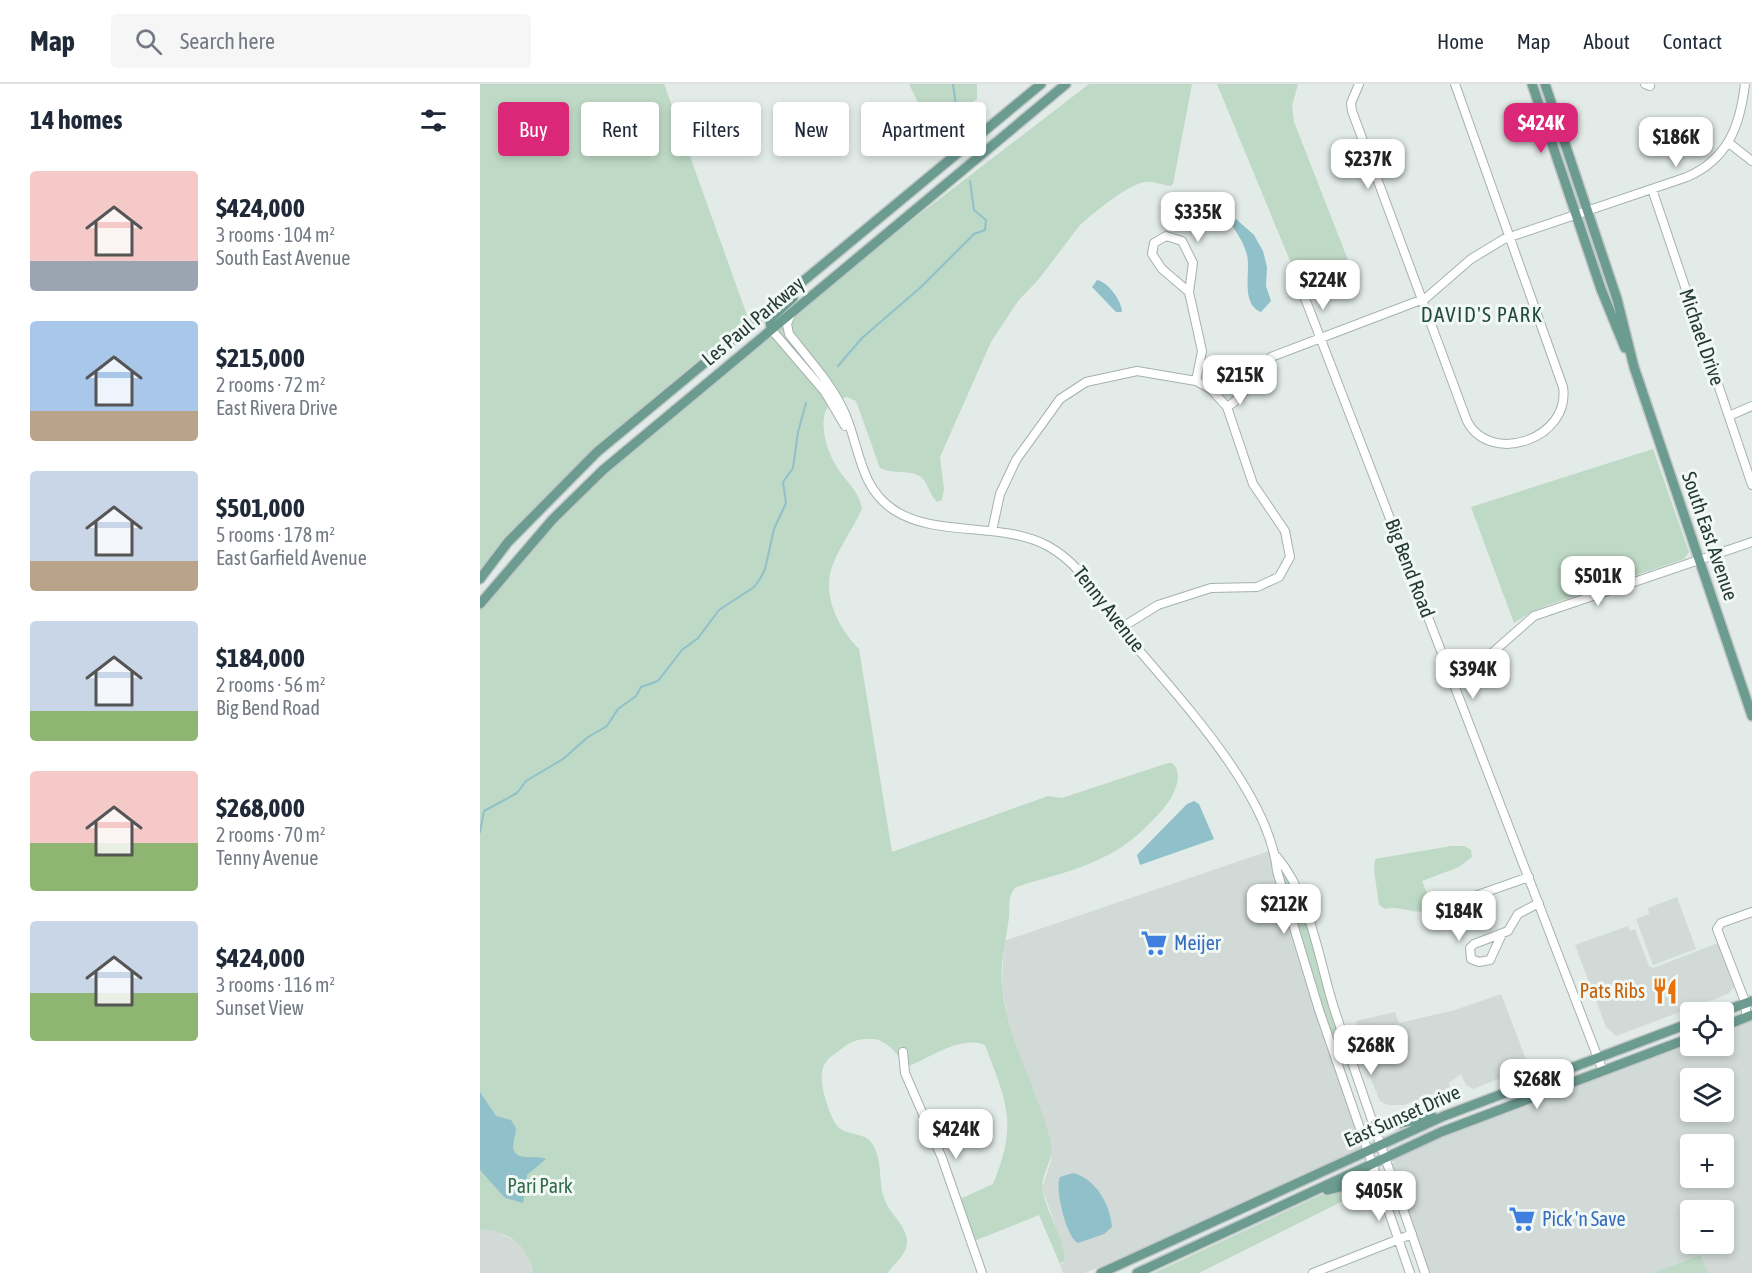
<!DOCTYPE html>
<html lang="en">
<head>
<meta charset="utf-8">
<style>
  :root { --surface:#fff; --page:#f6f6f7; --text:#1f2937; --muted:#747a83; --line:#e0e1e3; --accent:#db2777 }
  body { margin:0; font-family:"Asap Condensed",sans-serif; background:var(--page); color:var(--text); height:100vh; display:flex; flex-direction:column; font-size:22px; white-space:nowrap }
  * { box-sizing:border-box; margin:0 }
  p { font-size:20px; color:var(--muted) }
  .icon { flex:none; width:33px; height:33px; fill:none; stroke:currentColor; stroke-width:2; stroke-linecap:round; stroke-linejoin:round }
  .map { position:relative; flex:1; overflow:hidden }
  .side { display:flex; flex-direction:column; background:var(--surface); width:480px }
  .side>* { flex:none }
  .hud { position:absolute; left:18px; top:18px; width:570px; height:54px; display:flex; gap:12px }
  .controls { position:absolute; left:1200px; top:918px; display:grid; gap:12px }
  .controls a { display:grid; place-items:center; width:54px; height:54px; border-radius:6px; background:var(--surface); box-shadow:0 3px 9px #0003; font-size:30px }
  .price { position:absolute; translate:-50% -51px; padding:0 14px; border-radius:12px; background:#fff; color:#222; font-size:20px; line-height:39px; filter:drop-shadow(0 2px 3px #0008) }
  .price::after { content:''; position:absolute; left:50%; top:36px; width:18px; height:14px; margin-left:-9px; background:inherit; clip-path:polygon(0 0,100% 0,50% 100%) }
  .price.on { background:var(--accent); color:#fff }
  ul { padding:0; list-style:none }
  li { display:flex; align-items:center; gap:18px; height:150px; padding:0 30px }
  li span { display:grid; place-items:center; flex:none; width:168px; height:120px; border-radius:6px; color:#555 }
  li>.icon { margin-inline-start:auto }
  span .icon { width:72px; height:72px; fill:#fffc; stroke-width:1 }
  li b { font-size:26px }
  h2 { display:flex; justify-content:space-between; align-items:center; height:72px; padding:0 30px; font-size:26px }
  .chip { padding:0 21px; border-radius:6px; background:var(--surface); box-shadow:0 3px 9px #0003; font-size:21px; line-height:54px }
  .chip.on { background:var(--accent); color:#fff }
  header { display:flex; align-items:center; gap:36px; box-sizing:border-box; height:84px; padding:0 30px; background:var(--surface); border-bottom:2px solid var(--line) }
  header strong { font-size:28px }
  nav { display:flex; gap:33px; margin-inline-start:auto; font-size:21px }
  .search { width:420px; height:54px; background:var(--page); display:flex; align-items:center; gap:15px; box-sizing:border-box; padding:0 21px; border-radius:6px; color:var(--muted); font-size:22px }
  main { display:flex; flex:1; min-height:0 }
  .map>svg:first-child { display:block }
</style>
</head>
<body>
<header>
<strong>Map</strong>
<div class="search"><svg class="icon" aria-label="search" viewBox="0 0 24 24"><circle cx="10" cy="10" r="6"/><path d="M15 15l6 6"/></svg>Search here</div>
<nav><a>Home</a><a>Map</a><a>About</a><a>Contact</a></nav>
</header>
<main>
<section class="side">
<h2>14 homes<svg class="icon" aria-label="filters" viewBox="0 0 24 24"><path d="M4 7h16M4 17h16"/><circle cx="9" cy="7" r="2"/><circle cx="15" cy="17" r="2"/></svg></h2>
<ul>
<li><span style="background:linear-gradient(#f6c9c9 75%,#9aa5b1 0)"><svg class="icon" aria-label="home" viewBox="0 0 24 24"><path d="M3 11l9-7 9 7M6 9v11h12V9"/></svg></span><div><b>$424,000</b><p>3 rooms · 104 m²</p><p>South East Avenue</p></div></li>
<li><span style="background:linear-gradient(#a9c7e8 75%,#b9a48a 0)"><svg class="icon" aria-label="home" viewBox="0 0 24 24"><path d="M3 11l9-7 9 7M6 9v11h12V9"/></svg></span><div><b>$215,000</b><p>2 rooms · 72 m²</p><p>East Rivera Drive</p></div></li>
<li><span style="background:linear-gradient(#c9d6e8 75%,#b9a48a 0)"><svg class="icon" aria-label="home" viewBox="0 0 24 24"><path d="M3 11l9-7 9 7M6 9v11h12V9"/></svg></span><div><b>$501,000</b><p>5 rooms · 178 m²</p><p>East Garfield Avenue</p></div></li>
<li><span style="background:linear-gradient(#c9d6e8 75%,#8fb573 0)"><svg class="icon" aria-label="home" viewBox="0 0 24 24"><path d="M3 11l9-7 9 7M6 9v11h12V9"/></svg></span><div><b>$184,000</b><p>2 rooms · 56 m²</p><p>Big Bend Road</p></div></li>
<li><span style="background:linear-gradient(#f6c9c9 60%,#8fb573 0)"><svg class="icon" aria-label="home" viewBox="0 0 24 24"><path d="M3 11l9-7 9 7M6 9v11h12V9"/></svg></span><div><b>$268,000</b><p>2 rooms · 70 m²</p><p>Tenny Avenue</p></div></li>
<li><span style="background:linear-gradient(#c9d6e8 60%,#8fb573 0)"><svg class="icon" aria-label="home" viewBox="0 0 24 24"><path d="M3 11l9-7 9 7M6 9v11h12V9"/></svg></span><div><b>$424,000</b><p>3 rooms · 116 m²</p><p>Sunset View</p></div></li>
</ul>
</section>
<div class="map">
<svg width="1272" height="1189" viewBox="0 0 1272 1189">
  <rect width="100%" height="100%" fill="#e2ebe7"/>
  <path fill="#d1dad6" fill-rule="evenodd" d="M 789,767 L 888,1064 L 822,1090 L 709,1144 L 605,1189 L 583,1189 L 580,1180 L 583,1180 L 583,1163 L 562,1104 L 571,1077 L 571,1059 L 542,985 L 528,935 L 522,902 L 524,857 Z
    M 1197,813 L 1216,865 L 1173,881 L 1156,835 L 1169,830 L 1168,824 Z
    M 1148,842 L 1150,847 L 1155,845 L 1169,882 L 1173,884 L 1238,859 L 1254,903 L 1248,910 L 1136,952 L 1126,943 L 1095,861 Z
    M 1021,910 L 1049,983 L 993,1005 L 986,1001 L 981,990 L 969,999 L 970,1003 L 924,1021 L 908,1021 L 900,1017 L 872,950 L 879,948 L 876,937 L 915,928 L 919,939 L 975,926 Z
    M 1272,936 L 1272,1189 L 950,1189 L 913,1080 L 915,1074 L 985,1043 L 1210,959 L 1210,962 L 1244,962 L 1244,947 ZM 1210,994 L 1244,994 L 1244,1028 L 1210,1028 ZM 1210,1060 L 1244,1060 L 1244,1094 L 1210,1094 ZM 1210,1126 L 1244,1126 L 1244,1160 L 1210,1160 Z
    M 0,1146 L 16,1146 L 36,1158 L 48,1171 L 53,1189 L 0,1189 Z"/>
  <path fill="#bed9c5" d="M 0,0 L 184,0 L 268,234 C 175,314 76,389 0,486 Z
    M 429,0 L 497,0 L 497,15 L 451,45 Z
    M 609,0 L 712,0 L 693,100 L 691,102 C 683,102 675,97 667,98 C 650,98 614,129 600,141 L 558,196 L 538,217 L 511,258 L 460,373 L 464,405 L 462,416 L 457,418 C 449,411 448,396 438,391 C 426,386 412,390 400,384 L 376,317 L 367,313 C 360,315 351,317 347,324 C 339,338 346,365 354,378 C 363,396 379,405 382,425 C 373,444 361,461 353,480 C 341,510 358,544 379,565 L 412,768 L 568,712 L 582,714 L 688,679 L 692,679 C 701,687 698,698 694,708 C 688,721 678,731 668,741 C 630,780 587,787 536,803 C 527,811 530,823 529,833 C 526,856 520,878 522,901 C 527,958 558,1006 571,1059 C 575,1077 559,1090 563,1108 C 567,1131 586,1154 584,1177 L 580,1180 L 559,1131 L 494,1157 L 480,1115 L 513,1100 C 538,1040 527,1019 505,961 C 481,951 449,974 427,983 C 418,972 408,956 393,955 C 379,954 371,957 360,966 C 355,970 349,973 346,978 C 335,991 348,1026 355,1039 C 364,1054 385,1046 393,1061 C 403,1078 398,1097 404,1114 C 409,1130 427,1141 427,1158 C 427,1171 414,1179 408,1189 L 53,1189 C 49,1163 26,1144 0,1146 L 0,523 L 27,488 L 127,385 L 332,213 Z
    M 737,0 L 818,0 L 812,22 L 814,38 L 868,176 L 865,187 L 822,206 Z
    M 1173,365 L 1209,468 L 1204,475 L 1068,521 L 1051,528 L 1034,539 L 991,423 Z
    M 971,762 L 984,762 L 991,766 L 992,773 L 979,783 L 942,797 L 952,822 L 950,826 C 935,832 921,821 905,825 L 899,821 L 894,786 L 895,775 Z
    M 796,771 L 815,803 L 864,952 L 850,957 Z
    M 893,1098 L 895,1101 L 719,1189 L 674,1189 L 841,1111 Z
    M 1221,1171 L 1227,1189 L 1173,1189 Z"/>
  <path fill="#90c0ca" d="M 756,135 L 774,151 L 783,167 L 787,183 L 786,202 L 791,217 L 781,228 C 760,220 771,187 767,171 C 764,159 758,151 752,141 Z
    M 617,196 C 628,198 642,217 642,228 L 636,228 L 612,203 Z
    M 714,717 L 719,720 L 734,755 L 660,781 L 657,771 L 707,720 Z
    M 0,1008 L 16,1032 L 31,1036 L 36,1044 C 36,1050 33,1057 33,1063 C 35,1079 57,1070 66,1075 L 47,1091 L 43,1119 L 25,1114 L 0,1086 Z
    M 593,1089 C 616,1095 630,1120 632,1143 L 624,1150 L 598,1159 C 587,1155 574,1104 580,1093 Z"/>
  <g fill="none" stroke-linecap="round" stroke-linejoin="round">
    <path stroke="#90c0ca" stroke-width="2" d="M 473,0 L 480,51
      M 358,282 L 382,254 L 441,203 L 494,150 L 505,146 L 506,136 L 494,126 L 490,97
      M 0,748 L 4,727 L 37,709 L 46,697 L 83,675 L 108,653 L 127,642 L 138,625 L 156,612 L 161,603 L 178,597 L 202,566 L 218,554 L 239,526 L 274,503 L 280,495 L 285,485 L 294,445 L 306,419 L 303,398 L 313,384 L 318,348 L 326,319"/>
    <g stroke="#a5b2ae" stroke-width="10">
      <path id="minor" d="M 879,0 L 871,19 L 872,27 L 987,337 C 1010,382 1091,355 1083,303 L 975,0
        M 1165,0 L 1170,2
        M 1249,59 L 1272,77
        M 1172,105 L 1272,401
        M 709,208 L 682,185 L 672,170 L 674,159 L 686,152 L 702,157 L 713,179 L 709,208 L 722,267 L 716,297
        M 823,209 L 1123,987
        M 311,230 L 307,240 L 309,250 C 327,273 348,296 362,323 C 380,358 377,402 414,426 C 456,454 522,437 568,462 C 604,482 617,515 642,546 C 693,608 789,706 797,787 L 839,926 L 930,1189
        M 291,245 L 345,308 L 365,342
        M 747,323 C 769,310 772,289 791,273 L 946,214 L 991,175 L 1024,155 L 1207,93 C 1248,75 1260,42 1265,0
        M 1249,332 L 1272,322
        M 512,447 L 520,410 L 536,376 L 580,315 L 606,298 L 657,287 L 716,297 L 731,305 L 747,323 L 773,400 L 805,447 L 810,473 L 799,493 L 777,503 L 731,504 L 678,521 L 641,544
        M 969,588 L 1012,569 L 1054,532 L 1272,458
        M 797,773 C 830,812 838,872 853,921 C 882,1011 915,1100 945,1189
        M 960,819 L 969,821 L 1049,793
        M 1022,850 L 1010,876 L 999,878 L 991,875 L 990,864 L 994,860 L 1028,847 L 1038,830 L 1059,819
        M 1266,933 L 1266,920 L 1237,845 L 1241,839 L 1272,828
        M 423,968 L 425,989 L 462,1074 L 502,1189
        M 833,1189 L 932,1150"/>
    </g>
    <g stroke="#c2c8c6" stroke-width="12">
      <path id="major" d="M 1052,0 L 1121,205 L 1145,264
        M 1065,0 L 1137,215 L 1154,283 L 1272,632
        M 291,245 L 290,235 L 313,214
        M 0,495 L 28,458 L 117,368 L 561,0
        M 0,520 L 73,435 L 123,386 L 586,0
        M 1241,928 L 1272,917
        M 1244,942 L 1272,931
        M 895,1040 L 904,1042 L 953,1033
        M 847,1106 L 897,1094
        M 621,1189 L 964,1032 L 1210,939
        M 657,1189 L 961,1048 L 1210,954"/>
    </g>
    <use href="#minor" stroke="#fff" stroke-width="8"/>
    <use href="#major" stroke="#6c9b90" stroke-width="9"/>
  </g>
  <defs>
    <g id="supermarket-bare" transform="scale(2.07)"><path d="M-6-5.5h2.5l.6 2H6L4.5 2H-2.5L-4.4-4H-6ZM-1.5 3.2a1.3 1.3 0 1 0 .1 0ZM3 3.2a1.3 1.3 0 1 0 .1 0Z" fill="#3f7fe0" stroke="#f2f8f5" stroke-width="2.5" paint-order="stroke"/></g>
    <g id="restaurant-bare" transform="scale(2.07)"><path d="M-5-6h1v4h1v-4h1v4h1v-4h1v5L-1.5 .5V6h-2V.5L-5-1ZM5-6V6H3V1.5H1.5Q1.5-4 5-6Z" fill="#e8710a" stroke="#f2f8f5" stroke-width="2.5" paint-order="stroke"/></g>
  </defs>
  <g fill-rule="evenodd">
    <use href="#supermarket-bare" x="674" y="859"/>
    <use href="#restaurant-bare" x="1185" y="907"/>
    <use href="#supermarket-bare" x="1042" y="1135"/>
  </g>
  <g text-anchor="middle" stroke-width="6" stroke-linejoin="round" paint-order="stroke">
    <g font-size="20" fill="#243a34" stroke="#f2f8f5">
      <text transform="translate(273 237) rotate(-40)" y="7">Les Paul Parkway</text>
      <text transform="translate(1222 253) rotate(71)" y="7">Michael Drive</text>
      <text transform="translate(1230 452) rotate(71)" y="7">South East Avenue</text>
      <text transform="translate(930 484) rotate(69)" y="7">Big Bend Road</text>
      <text transform="translate(629 525) rotate(52)" y="7">Tenny Avenue</text>
      <text transform="translate(922 1032) rotate(-24)" y="7">East Sunset Drive</text>
    </g>
    <g font-size="20" fill="#366cbe" stroke="#f2f8f5" text-anchor="start">
      <text x="694" y="866">Meijer</text>
      <text x="1062" y="1142">Pick 'n Save</text>
    </g>
    <g font-size="20" fill="#c56008" stroke="#f2f8f5" text-anchor="end">
      <text x="1165" y="914">Pats Ribs</text>
    </g>
    <g font-size="20" fill="#336c4a" stroke="#f2f8f5">
      <text x="60" y="1109">Pari Park</text>
    </g>
    <g font-size="21" letter-spacing="1.5" fill="#224a41" stroke="#f2f8f5">
      <text x="1002" y="238">DAVID'S PARK</text>
    </g>
  </g>
</svg>
<div class="controls">
<a><svg class="icon" aria-label="locate" viewBox="0 0 24 24"><circle cx="12" cy="12" r="6"/><path d="M12 2v4M12 18v4M2 12h4M18 12h4"/></svg></a>
<a><svg class="icon" aria-label="layers" viewBox="0 0 24 24"><path d="M12 4l9 5-9 5-9-5zM3 14l9 5 9-5"/></svg></a>
<a>+</a>
<a>−</a>
</div>
<b class="price on" style="left:1061px;top:70px">$424K</b>
<b class="price" style="left:1196px;top:84px">$186K</b>
<b class="price" style="left:888px;top:106px">$237K</b>
<b class="price" style="left:718px;top:159px">$335K</b>
<b class="price" style="left:843px;top:227px">$224K</b>
<b class="price" style="left:760px;top:322px">$215K</b>
<b class="price" style="left:1118px;top:523px">$501K</b>
<b class="price" style="left:993px;top:616px">$394K</b>
<b class="price" style="left:804px;top:851px">$212K</b>
<b class="price" style="left:979px;top:858px">$184K</b>
<b class="price" style="left:891px;top:992px">$268K</b>
<b class="price" style="left:1057px;top:1026px">$268K</b>
<b class="price" style="left:476px;top:1076px">$424K</b>
<b class="price" style="left:899px;top:1138px">$405K</b>
<div class="hud">
<a class="chip on">Buy</a>
<a class="chip">Rent</a>
<a class="chip">Filters</a>
<a class="chip">New</a>
<a class="chip">Apartment</a>
</div>
</div>
</main>
</body>
</html>
